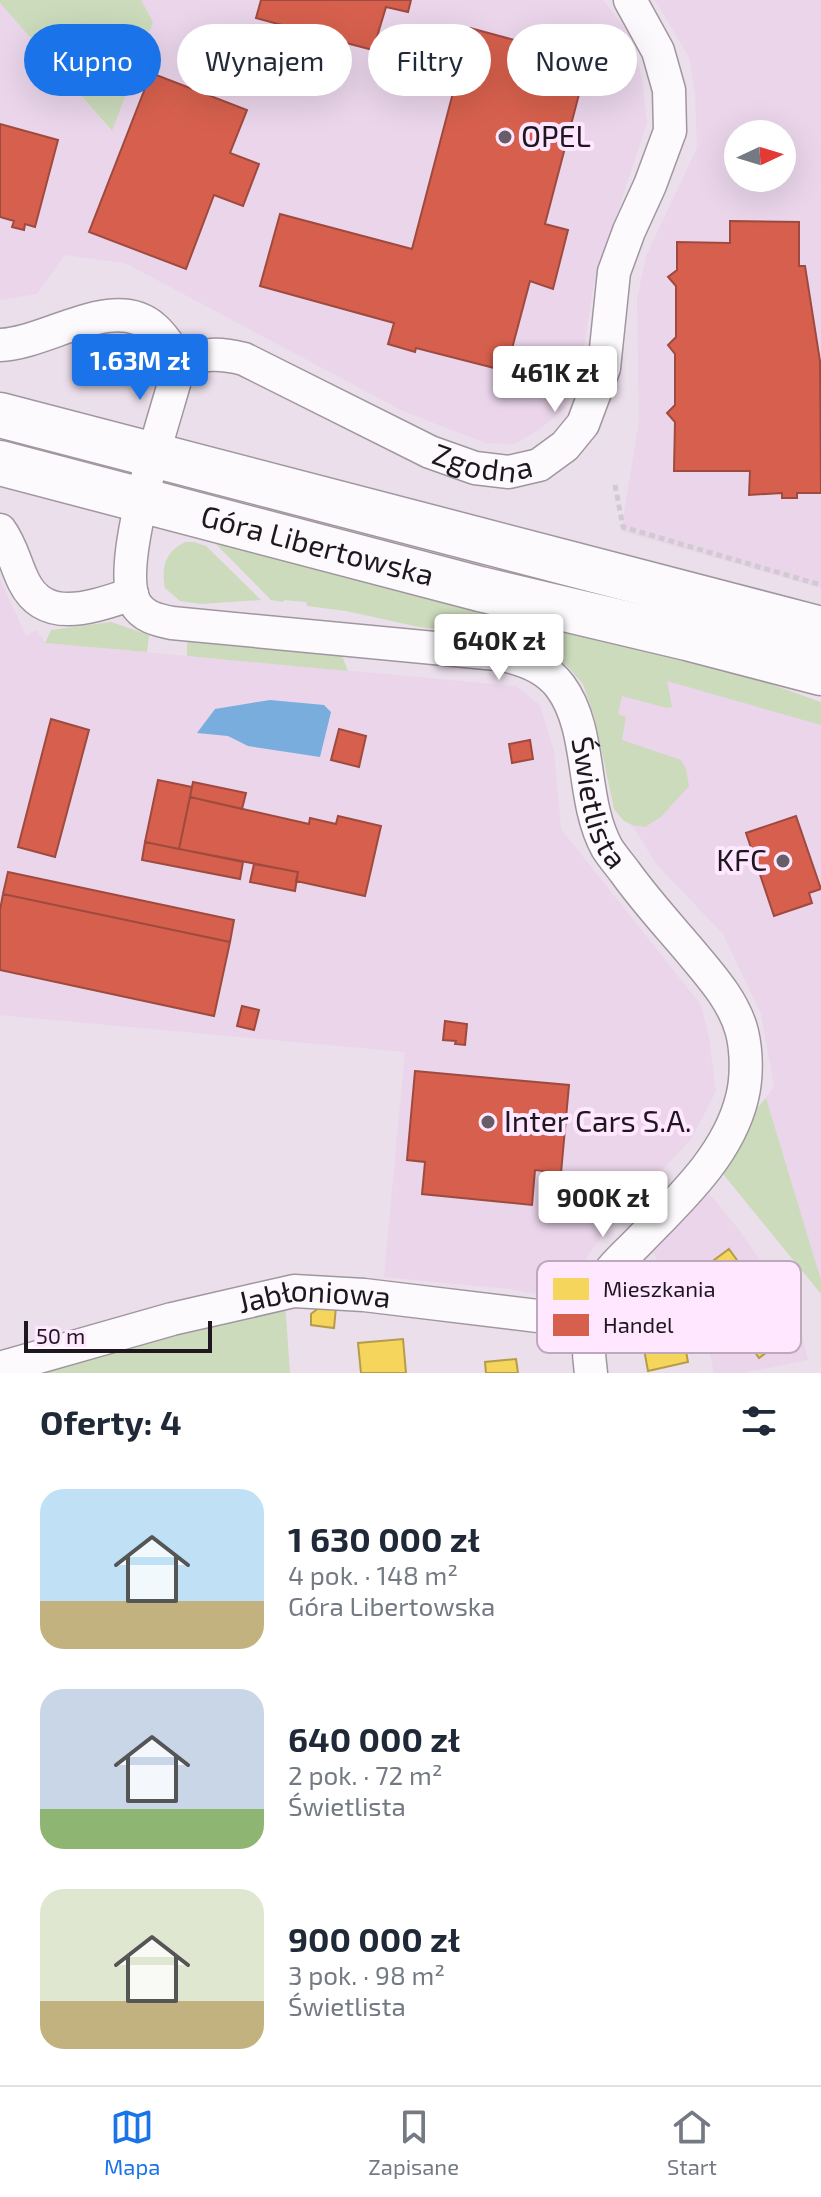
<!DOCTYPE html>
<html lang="pl">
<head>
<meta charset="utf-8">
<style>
  :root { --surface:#fff; --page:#f6f6f7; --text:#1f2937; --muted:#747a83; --line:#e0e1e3; --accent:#1a73e8 }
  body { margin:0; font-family:"Exo 2",sans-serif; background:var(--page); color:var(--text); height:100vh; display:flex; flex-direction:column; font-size:30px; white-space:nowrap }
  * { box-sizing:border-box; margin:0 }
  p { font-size:26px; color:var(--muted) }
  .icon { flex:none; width:44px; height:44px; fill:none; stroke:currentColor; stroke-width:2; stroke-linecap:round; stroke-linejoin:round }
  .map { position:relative; height:1373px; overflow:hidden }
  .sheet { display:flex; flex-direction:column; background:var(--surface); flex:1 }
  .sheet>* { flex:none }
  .banner { position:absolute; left:24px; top:24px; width:774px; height:72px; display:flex; gap:16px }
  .needle { width:52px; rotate:86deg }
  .controls { position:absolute; left:724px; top:120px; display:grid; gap:16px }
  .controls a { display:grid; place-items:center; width:72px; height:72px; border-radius:50%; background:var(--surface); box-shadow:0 8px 32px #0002; font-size:40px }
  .scale { position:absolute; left:24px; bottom:20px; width:188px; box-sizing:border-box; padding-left:8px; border:4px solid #1f171f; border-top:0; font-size:22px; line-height:28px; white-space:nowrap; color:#1f171f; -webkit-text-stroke:6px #ffe7ff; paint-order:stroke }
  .price { position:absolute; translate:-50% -68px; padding:0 18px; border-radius:8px; background:#fff; color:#222; font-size:26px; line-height:52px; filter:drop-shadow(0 2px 4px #0008) }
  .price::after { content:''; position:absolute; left:50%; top:48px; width:24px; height:18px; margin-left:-12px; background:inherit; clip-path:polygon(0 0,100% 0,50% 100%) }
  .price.selected { background:var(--accent); color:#fff }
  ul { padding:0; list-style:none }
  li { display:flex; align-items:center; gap:24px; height:200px; padding:0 40px }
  li span { display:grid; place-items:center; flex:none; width:224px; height:160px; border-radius:24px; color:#555 }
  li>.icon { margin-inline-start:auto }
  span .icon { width:96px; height:96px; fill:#fffc; stroke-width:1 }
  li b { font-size:34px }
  h2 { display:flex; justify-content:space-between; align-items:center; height:96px; padding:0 40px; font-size:34px }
  .chip { padding:0 28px; border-radius:36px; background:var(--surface); box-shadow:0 8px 32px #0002; font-size:28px; line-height:72px }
  .chip.selected { background:var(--accent); color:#fff }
  .tabs { display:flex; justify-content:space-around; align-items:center; height:112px; border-top:2px solid var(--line); background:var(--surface); font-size:22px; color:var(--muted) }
  .tabs a { display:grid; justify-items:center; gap:4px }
  .tabs .selected { color:var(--accent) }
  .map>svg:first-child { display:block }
</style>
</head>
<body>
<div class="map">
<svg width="821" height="1373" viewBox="0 0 821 1373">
  <rect width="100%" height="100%" fill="#ebdfeb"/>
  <path fill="#ead5ea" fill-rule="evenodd" d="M 141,0 L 603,0 L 629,33 L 642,78 L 647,123 L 594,283 L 578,384 L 565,408 L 540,429 L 515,444 L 485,443 L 403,411 L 125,263 L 65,255 L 37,294 L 0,300 L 0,3 L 111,131 L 153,22 Z
    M 655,0 L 821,0 L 821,588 L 621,531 L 639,422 L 637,299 L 646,256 L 697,148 L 695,95 L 689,57 ZM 738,134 L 782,134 L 782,178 L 738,178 Z
    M 0,579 L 26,636 L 36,630 L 46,643 L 516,686 L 540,705 L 554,751 L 561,829 L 701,1005 L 709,1038 L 716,1091 L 692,1138 L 601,1237 L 558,1298 L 510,1289 L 384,1277 L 405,1052 L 0,1015 Z
    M 617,661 L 821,721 L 821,1280 L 766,1098 L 774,1087 L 761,1014 L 723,934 L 657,865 L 625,814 L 606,760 Z
    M 703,1194 L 710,1195 L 737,1227 L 797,1315 L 808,1360 L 741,1373 L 714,1373 L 705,1330 L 651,1250 Z"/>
  <path fill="#ccdbbc" d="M 0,0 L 141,0 L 153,22 L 112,131 L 0,3 Z
    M 217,540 L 708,662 L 821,702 L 821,725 L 667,681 L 672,707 L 667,708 L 622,696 L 618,714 L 626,717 L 622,740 L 681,760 L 686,769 L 689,786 L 661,817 L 645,827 L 632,825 L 624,821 L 614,809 L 595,719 L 583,684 L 568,667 L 545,650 L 516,638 L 419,627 L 346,611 L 307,606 L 306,602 L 284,600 L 283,602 L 271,600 L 215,543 Z
    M 185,542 L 194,542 L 206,546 L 261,600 L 201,604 L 180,601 L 165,588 C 161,567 165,552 185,542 Z
    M 111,622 L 149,635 L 147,652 L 45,643 L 51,630 Z
    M 187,640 L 340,651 L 348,671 L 187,656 Z
    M 766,1098 L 821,1280 L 821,1294 L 723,1174 L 748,1118 Z
    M 285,1302 L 290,1373 L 40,1373 Z"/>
  <path fill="#78adde" d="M 270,700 L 324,705 L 331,712 L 320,757 L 248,746 L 228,736 L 197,733 L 215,709 Z"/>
  <path fill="#f6d55c" stroke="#b69c4a" stroke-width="2" d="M 729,1249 L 782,1322 L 776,1327 L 785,1339 L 759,1358 L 751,1346 L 744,1350 L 691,1277 Z
    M 321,1306 L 336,1307 L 334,1328 L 311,1325 L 311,1314 Z
    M 684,1334 L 683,1335 L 688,1362 L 648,1371 L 643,1344 L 640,1343 Z
    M 403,1339 L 406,1373 L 361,1373 L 358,1343 Z
    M 516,1359 L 518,1373 L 486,1373 L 485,1362 Z"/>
  <path fill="#d6604d" stroke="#9f4a3f" stroke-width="2" d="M 261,0 L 411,0 L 408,12 L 386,7 L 373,50 L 327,38 L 323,50 L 301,44 L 304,31 L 256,18 Z
    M 470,28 L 588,60 L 545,224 L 568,230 L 553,289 L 530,281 L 506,371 L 416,348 L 415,352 L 388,344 L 394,323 L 260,286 L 280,214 L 412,249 Z
    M 151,73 L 247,110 L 230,153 L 259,164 L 243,206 L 214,195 L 186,269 L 89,232 Z
    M 0,124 L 58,140 L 35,227 L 25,224 L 24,230 L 12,227 L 14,221 L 0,217 Z
    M 730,221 L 799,222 L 799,266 L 805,266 L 820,361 L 821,493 L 797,493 L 797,498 L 782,498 L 782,493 L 749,495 L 750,471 L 674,471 L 675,422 L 667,413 L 675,405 L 675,354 L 668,345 L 676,337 L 676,286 L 668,277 L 677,270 L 677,242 L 730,243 Z
    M 51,719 L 89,730 L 55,857 L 18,847 Z
    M 339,729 L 366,736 L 359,767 L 331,760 Z
    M 530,740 L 533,759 L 512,763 L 509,744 Z
    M 158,780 L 192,787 L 179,849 L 145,842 Z
    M 193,782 L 246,793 L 242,809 L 190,797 Z
    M 190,797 L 309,824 L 310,818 L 336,824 L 338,816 L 381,826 L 365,896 L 296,881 L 298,872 L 179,849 Z
    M 796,816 L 821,889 L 809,893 L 812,903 L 774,916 L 746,833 Z
    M 145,842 L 243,862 L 240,879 L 142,860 Z
    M 254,864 L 298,872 L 295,891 L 250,882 Z
    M 8,872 L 234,920 L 230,942 L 3,894 Z
    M 3,894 L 230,942 L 214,1016 L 0,970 L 0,910 Z
    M 242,1006 L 259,1010 L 254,1030 L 237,1026 Z
    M 445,1021 L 467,1024 L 465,1045 L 455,1044 L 456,1041 L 443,1040 Z
    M 415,1071 L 569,1085 L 561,1173 L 535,1170 L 532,1205 L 422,1194 L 425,1162 L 407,1160 Z"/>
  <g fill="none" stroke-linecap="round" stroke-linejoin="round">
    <g stroke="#a096a0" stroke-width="35">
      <g id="minor">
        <path id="s1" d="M 0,345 C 46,344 114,292 154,328 C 165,337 172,351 180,362 C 168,411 114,562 135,603 C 143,617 157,620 172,623 L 497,654 C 521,658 545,666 560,686 C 593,730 580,799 607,848 C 612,856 619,864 625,872 C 645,900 668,925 690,951 C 710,975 734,1001 742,1032 C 747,1053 747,1078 742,1098 C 728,1155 681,1198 641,1239 C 631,1250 617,1261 608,1274 C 589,1304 586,1339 591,1373"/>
        <path id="s2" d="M 180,362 C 202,353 221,353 244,359 L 430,452 L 475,468 L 509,472 L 539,465 L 565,446 L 583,424 L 604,368 L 614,272 L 629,231 L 650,185 L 670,131 L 669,90 L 658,51 L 630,0"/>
        <path d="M 0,530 C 12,546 15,564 24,582 C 46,626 95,606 132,594"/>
        <path id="s3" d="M 0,1368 L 172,1319 L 294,1291 L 364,1295 L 554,1318 L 589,1324"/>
      </g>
    </g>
    <g stroke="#a096a0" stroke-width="47">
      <g id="highway">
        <path d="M 0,415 L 821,629"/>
        <path id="s4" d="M 0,463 L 480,589 L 687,638 L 821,673"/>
      </g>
    </g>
    <path stroke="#cfcbcf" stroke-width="5" stroke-dasharray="6 4" stroke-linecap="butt" d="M 615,485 L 623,527 L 821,585"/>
    <use href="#minor" stroke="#fcfafc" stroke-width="32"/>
    <use href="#highway" stroke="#fcfafc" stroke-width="44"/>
  </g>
  <g fill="#665d66" stroke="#ffe7ff" stroke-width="3">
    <circle cx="505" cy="137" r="8"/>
    <circle cx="783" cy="861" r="8"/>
    <circle cx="488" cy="1122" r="8"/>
  </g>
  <g text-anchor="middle" stroke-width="8" stroke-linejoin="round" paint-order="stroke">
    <g font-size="30" fill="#1f171f" stroke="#ffe7ff" text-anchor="start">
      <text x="521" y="147">OPEL</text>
      <text x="767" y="871" text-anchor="end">KFC</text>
      <text x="504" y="1132">Inter Cars S.A.</text>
    </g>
    <g font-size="30" fill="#1f171f" stroke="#ffe7ff">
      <text dy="10" stroke="none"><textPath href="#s2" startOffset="328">Zgodna</textPath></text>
      <text dy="10" stroke="none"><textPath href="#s4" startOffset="328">Góra Libertowska</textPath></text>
      <text dy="10" stroke="none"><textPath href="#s1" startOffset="1018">Świetlista</textPath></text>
      <text dy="10" stroke="none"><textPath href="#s3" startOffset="324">Jabłoniowa</textPath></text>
    </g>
  </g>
  <rect x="537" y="1261" width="264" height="92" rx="12" fill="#ffe7ff" stroke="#bca9bc" stroke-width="2"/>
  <rect x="553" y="1278" width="36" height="22" fill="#f6d55c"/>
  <rect x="553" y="1314" width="36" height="22" fill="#d6604d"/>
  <g font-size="22" fill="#1f171f">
    <text x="603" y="1297">Mieszkania</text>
    <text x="603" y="1333">Handel</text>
  </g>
</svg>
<div class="controls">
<a><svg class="needle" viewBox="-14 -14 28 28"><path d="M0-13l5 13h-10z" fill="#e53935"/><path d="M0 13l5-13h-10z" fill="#747a83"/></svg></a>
</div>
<div class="scale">50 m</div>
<b class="price selected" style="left:140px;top:402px">1.63M zł</b>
<b class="price" style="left:555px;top:414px">461K zł</b>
<b class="price" style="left:499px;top:682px">640K zł</b>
<b class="price" style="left:603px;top:1239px">900K zł</b>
<div class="banner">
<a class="chip selected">Kupno</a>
<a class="chip">Wynajem</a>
<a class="chip">Filtry</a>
<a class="chip">Nowe</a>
</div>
</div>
<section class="sheet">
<h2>Oferty: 4<svg class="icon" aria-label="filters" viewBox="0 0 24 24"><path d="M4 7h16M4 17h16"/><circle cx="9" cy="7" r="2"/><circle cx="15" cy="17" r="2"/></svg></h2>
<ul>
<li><span style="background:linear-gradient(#bfe0f5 70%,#c2b280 0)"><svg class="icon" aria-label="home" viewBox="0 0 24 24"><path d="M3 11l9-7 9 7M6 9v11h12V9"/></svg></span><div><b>1 630 000 zł</b><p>4 pok. · 148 m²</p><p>Góra Libertowska</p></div></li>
<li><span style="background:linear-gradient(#c9d6e8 75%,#8fb573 0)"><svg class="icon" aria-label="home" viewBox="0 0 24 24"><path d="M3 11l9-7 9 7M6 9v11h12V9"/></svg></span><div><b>640 000 zł</b><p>2 pok. · 72 m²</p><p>Świetlista</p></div></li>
<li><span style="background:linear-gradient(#dfe7d0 70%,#c2b280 0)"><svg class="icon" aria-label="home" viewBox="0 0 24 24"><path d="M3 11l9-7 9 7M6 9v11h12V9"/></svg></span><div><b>900 000 zł</b><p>3 pok. · 98 m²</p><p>Świetlista</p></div></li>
</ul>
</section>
<nav class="tabs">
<a class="selected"><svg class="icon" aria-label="map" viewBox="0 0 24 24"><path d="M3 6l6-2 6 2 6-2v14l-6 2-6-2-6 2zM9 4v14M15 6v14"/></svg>Mapa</a>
<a><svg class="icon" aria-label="saved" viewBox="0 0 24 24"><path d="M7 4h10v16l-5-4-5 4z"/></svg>Zapisane</a>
<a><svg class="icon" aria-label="home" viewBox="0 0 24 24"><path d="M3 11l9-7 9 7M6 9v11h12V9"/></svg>Start</a>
</nav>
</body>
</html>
